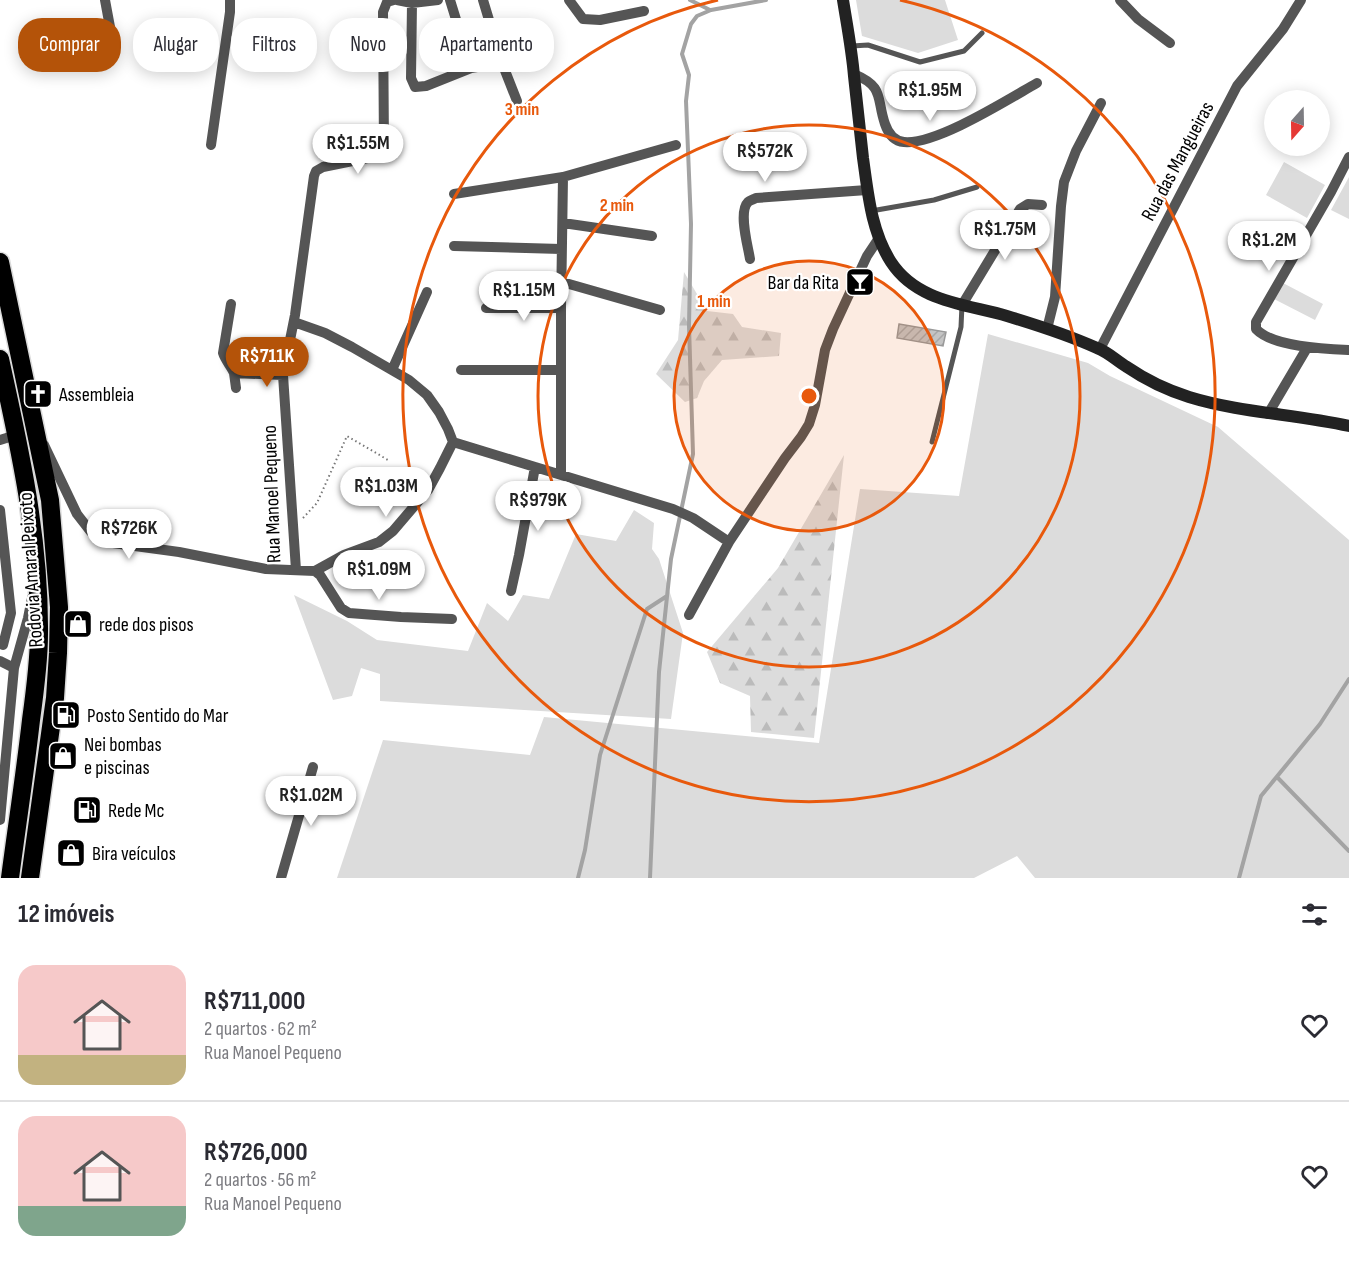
<!DOCTYPE html>
<html lang="pt">
<head>
<meta charset="utf-8">
<style>
  :root { --surface:#fff; --page:#f2f2f3; --text:#2b2b33; --muted:#7c7c81; --line:#e1e1e2; --accent:#b45309 }
  body { margin:0; font-family:"Sofia Sans Condensed",sans-serif; background:var(--page); color:var(--text); height:100vh; display:flex; flex-direction:column; font-size:22px; white-space:nowrap }
  * { box-sizing:border-box; margin:0 }
  p { font-size:20px; color:var(--muted) }
  .icon { flex:none; width:33px; height:33px; fill:none; stroke:currentColor; stroke-width:2; stroke-linecap:round; stroke-linejoin:round }
  .map { position:relative; height:878px; overflow:hidden }
  .drawer { display:flex; flex-direction:column; background:var(--surface); flex:1 }
  .drawer>* { flex:none }
  .banner { position:absolute; left:18px; top:18px; width:600px; height:54px; display:flex; gap:12px }
  .needle { width:39px; rotate:200deg }
  .controls { position:absolute; left:1264px; top:90px; display:grid; gap:12px }
  .controls a { display:grid; place-items:center; width:66px; height:66px; border-radius:50%; background:var(--surface); box-shadow:0 3px 15px #0003; font-size:30px }
  .price { position:absolute; translate:-50% -51px; padding:0 14px; border-radius:21px; background:#fff; color:#222; font-size:20px; line-height:39px; filter:drop-shadow(0 2px 3px #0008) }
  .price::after { content:''; position:absolute; left:50%; top:36px; width:18px; height:14px; margin-left:-9px; background:inherit; clip-path:polygon(0 0,100% 0,50% 100%) }
  .price.on { background:var(--accent); color:#fff }
  ul { padding:0; list-style:none }
  li { display:flex; align-items:center; gap:18px; height:150px; padding:0 18px }
  li+li { border-top:2px solid var(--line) }
  li span { display:grid; place-items:center; flex:none; width:168px; height:120px; border-radius:18px; color:#555 }
  li>.icon { margin-inline-start:auto }
  span .icon { width:72px; height:72px; fill:#fffc; stroke-width:1 }
  li b { font-size:26px }
  h2 { display:flex; justify-content:space-between; align-items:center; height:72px; padding:0 18px; font-size:26px }
  .pill { padding:0 21px; border-radius:24px; background:var(--surface); box-shadow:0 3px 15px #0003; font-size:21px; line-height:54px }
  .pill.on { background:var(--accent); color:#fff }
  .map>svg:first-child { display:block }
</style>
</head>
<body>
<div class="map">
<svg width="1349" height="878" viewBox="0 0 1349 878">
  <defs>
    <pattern id="forest-firs" width="22" height="20" patternUnits="userSpaceOnUse" patternTransform="scale(1.5)"><rect width="22" height="20" fill="#dcdcdc"/><path d="M5 1l3.5 6h-7zM16 11l3.5 6h-7z" fill="#bbb"/></pattern>
    <pattern id="building-hatch" width="6" height="6" patternUnits="userSpaceOnUse" patternTransform="scale(1.5)"><rect width="6" height="6" fill="#c4c4c4"/><path d="M-1 1l2-2M0 6l6-6M5 7l2-2" fill="none" stroke="#a7a7a7"/></pattern>
  </defs>
  <rect width="100%" height="100%" fill="#fff"/>
  <path fill="#dcdcdc" d="M 856,0 L 945,0 L 958,40 L 918,53 L 862,36 Z
    M 1284,162 L 1325,185 L 1307,218 L 1266,195 Z
    M 1349,177 L 1349,219 L 1331,210 Z
    M 1283,283 L 1323,304 L 1315,320 L 1274,299 Z
    M 988,334 L 1088,363 L 1110,376 L 1218,427 L 1349,540 L 1349,878 L 1035,878 L 1017,856 L 974,878 L 337,878 L 383,740 L 530,755 L 544,717 L 819,743 L 860,489 L 959,496 Z
    M 634,510 L 654,523 L 652,549 L 659,559 L 683,633 L 671,719 L 380,701 L 380,674 L 361,668 L 352,696 L 333,700 L 294,595 L 347,621 L 377,640 L 468,651 L 487,603 L 508,621 L 523,595 L 549,599 L 576,534 L 616,541 Z"/>
  <path fill="url(#forest-firs)" d="M 684,272 L 707,311 L 733,314 L 742,327 L 781,333 L 779,356 L 722,360 L 704,381 L 697,398 L 685,402 L 656,374 L 678,340 Z
    M 844,455 L 814,738 L 751,732 L 750,696 L 720,683 L 707,652 L 778,568 Z"/>
  <g fill="none" stroke-linecap="round" stroke-linejoin="round">
    <path stroke="#a3a3a3" stroke-width="4" d="M 690,0 L 710,10
      M 1277,777 L 1349,851
      M 578,878 L 585,850 L 600,755 L 647,609 L 667,596
      M 650,878 L 659,672 L 671,559 L 693,454 L 689,326 L 691,224 L 686,101 L 689,75 L 682,54 L 691,24 L 697,16 L 711,10 L 766,0
      M 1239,878 L 1261,796 L 1320,724 L 1349,679"/>
  </g>
  <path fill="url(#building-hatch)" stroke="#999" stroke-width="1.5" d="M 899,324 L 946,332 L 943,346 L 897,338 Z"/>
  <g fill="none" stroke-linecap="round" stroke-linejoin="round">
    <g stroke="#dbdbdb" stroke-width="21">
      <path id="highway" d="M 0,262 L 50,500 L 59,607 L 58,653 L 55,698 L 30,878
        M 0,359 C 20,449 40,540 39,634 C 39,662 35,691 31,720 C 25,773 17,825 10,878"/>
    </g>
    <path stroke="#777" stroke-width="2" stroke-dasharray="1.5 3" stroke-linecap="butt" d="M 303,518 L 317,503 L 347,436 L 388,460"/>
    <path stroke="#555" stroke-width="5" d="M 852,46 L 868,45 L 920,62 L 964,51 L 982,33
      M 871,211 L 934,200 L 977,187
      M 932,442 L 961,327 L 962,305"/>
    <path stroke="#555" stroke-width="10" d="M 105,0 L 110,27
      M 397,0 L 412,3 L 438,0
      M 450,0 L 471,68
      M 483,0 L 502,63 L 517,101
      M 569,0 L 583,19 L 600,20 L 644,11
      M 1120,0 L 1138,19 L 1170,43
      M 412,3 L 411,78 L 415,87 L 426,86 L 471,68 L 502,63
      M 854,74 C 885,87 876,98 885,124 C 888,133 894,141 904,142 C 936,145 1007,100 1037,83
      M 211,145 L 230,12 L 230,0
      M 1349,157 L 1331,192 L 1256,322 L 1256,329 C 1273,347 1325,349 1349,350
      M 454,194 L 563,177 L 676,145
      M 563,223 L 652,236
      M 454,246 L 561,249
      M 750,259 C 748,246 738,212 748,202 C 749,201 754,199 756,198 L 867,190
      M 562,282 L 660,310
      M 231,304 L 223,353 C 225,360 231,366 234,373
      M 962,305 L 1020,209 L 1028,204 L 1042,205
      M 486,308 L 561,308
      M 294,322 L 325,333 L 352,347 L 409,380 L 427,395 L 439,412 L 448,429 L 453,442
      M 1047,329 L 1055,297 L 1061,206 L 1064,182 L 1076,151 L 1101,103
      M 1100,349 L 1237,86 L 1283,29 L 1301,0
      M 392,370 L 427,292
      M 461,370 L 560,370
      M 236,388 L 234,373 L 283,375
      M 1268,414 L 1307,348
      M 0,440 L 16,435
      M 453,442 L 673,509 L 693,518 L 729,542
      M 44,445 L 77,514 L 91,532 L 113,543 L 179,552 L 266,569 L 315,571 L 344,555 L 379,542 L 393,531 L 428,490 L 440,468 L 453,442
      M 561,474 L 561,308 L 563,177
      M 0,510 L 11,613 L 3,645
      M 296,570 L 283,375 L 295,315 L 314,176 L 316,171 L 323,167 L 377,156 L 384,149 L 383,12 L 387,2 L 394,0
      M 315,571 L 320,575 L 341,608 L 349,613 L 401,617 L 452,619
      M 511,591 L 519,555 L 535,467
      M 689,615 L 729,542 L 785,458 L 801,437 L 809,424 L 815,405 L 825,350 L 833,329 L 867,256 L 879,238
      M 0,661 L 14,668
      M 0,820 L 14,668 L 28,618 L 32,598
      M 281,878 L 313,767"/>
    <path stroke="#222" stroke-width="12" d="M 843,0 C 847,25 852,51 854,76 C 857,103 860,130 863,158 C 868,193 871,231 891,262 C 917,302 966,304 1007,316 C 1037,325 1068,335 1097,348 C 1108,352 1117,361 1127,367 C 1146,380 1167,390 1189,397 C 1241,413 1296,414 1349,426"/>
    <use href="#highway" stroke="#000" stroke-width="18"/>
  </g>
  <circle cx="809" cy="396" r="135" fill="#e8590c" fill-opacity=".12"/>
  <g fill="none" stroke="#e8590c" stroke-width="3">
    <circle cx="809" cy="396" r="135"/>
    <circle cx="809" cy="396" r="271"/>
    <path d="M900 0A406 406 0 1 1 718 0"/>
  </g>
  <defs>
    <g id="bar-square" transform="scale(1.5)"><rect x="-9" y="-9" width="18" height="18" rx="4" fill="#000" stroke="#fff"/><path d="M-6-5H6L.8 .8V4.5H3.5V6h-7V4.5H-.8V.8Z" fill="#fff"/></g>
    <g id="church-square" transform="scale(1.5)"><rect x="-9" y="-9" width="18" height="18" rx="4" fill="#000" stroke="#fff"/><path d="M-1.2-6h2.4v3.5h3.3v2.4h-3.3V6h-2.4V-.1h-3.3v-2.4h3.3Z" fill="#fff"/></g>
    <g id="shop-square" transform="scale(1.5)"><rect x="-9" y="-9" width="18" height="18" rx="4" fill="#000" stroke="#fff"/><path d="M-5-2.5h2.3a2.7 3.5 0 0 1 5.4 0H5L5.5 6h-11ZM-1.5-2.5h3a1.5 2.3 0 0 0-3 0Z" fill="#fff"/></g>
    <g id="fuel-square" transform="scale(1.5)"><rect x="-9" y="-9" width="18" height="18" rx="4" fill="#000" stroke="#fff"/><path d="M-5.5-6h7V0h2V4h1.3V-2.5L3-4.5l.8-.8L6-3V5H2.5V1h-1V6h-7ZM-4.2-4.7v3.2H.2V-4.7Z" fill="#fff"/></g>
  </defs>
  <g fill-rule="evenodd">
    <use href="#bar-square" x="860" y="282"/>
    <use href="#church-square" x="38" y="394"/>
    <use href="#shop-square" x="78" y="624"/>
    <use href="#fuel-square" x="66" y="715"/>
    <use href="#shop-square" x="63" y="756"/>
    <use href="#fuel-square" x="87" y="810"/>
    <use href="#shop-square" x="71" y="853"/>
  </g>
  <g text-anchor="middle" stroke-width="4.5" stroke-linejoin="round" paint-order="stroke">
    <g font-size="20" fill="#000" stroke="#fff">
      <text transform="translate(1177 161) rotate(-62)" y="7">Rua das Mangueiras</text>
      <text transform="translate(271 494) rotate(-92)" y="7">Rua Manoel Pequeno</text>
      <text transform="translate(30 570) rotate(-94)" y="7">Rodovia Amaral Peixoto</text>
    </g>
    <g font-size="20" fill="#000" stroke="#fff" text-anchor="start">
      <text x="839" y="289" text-anchor="end">Bar da Rita</text>
      <text x="59" y="401">Assembleia</text>
      <text x="99" y="631">rede dos pisos</text>
      <text x="87" y="722">Posto Sentido do Mar</text>
      <text x="84" y="751">Nei bombas<tspan x="84" dy="23">e piscinas</tspan></text>
      <text x="108" y="817">Rede Mc</text>
      <text x="92" y="860">Bira veículos</text>
    </g>
  </g>
  <circle cx="809" cy="396" r="9" fill="#e8590c" stroke="#fff" stroke-width="3"/>
  <g font-size="18" text-anchor="middle" font-weight="bold" fill="#e8590c" stroke="#fff" stroke-width="4.5" stroke-linejoin="round" paint-order="stroke">
    <text x="522" y="115">3 min</text>
    <text x="617" y="211">2 min</text>
    <text x="714" y="307">1 min</text>
  </g>
</svg>
<div class="controls">
<a><svg class="needle" viewBox="-14 -14 28 28"><path d="M0-13l5 13h-10z" fill="#e53935"/><path d="M0 13l5-13h-10z" fill="#7c7c81"/></svg></a>
</div>
<b class="price" style="left:930px;top:122px">R$1.95M</b>
<b class="price" style="left:358px;top:175px">R$1.55M</b>
<b class="price" style="left:765px;top:183px">R$572K</b>
<b class="price" style="left:1005px;top:261px">R$1.75M</b>
<b class="price" style="left:1269px;top:272px">R$1.2M</b>
<b class="price" style="left:524px;top:322px">R$1.15M</b>
<b class="price on" style="left:267px;top:388px">R$711K</b>
<b class="price" style="left:386px;top:518px">R$1.03M</b>
<b class="price" style="left:538px;top:532px">R$979K</b>
<b class="price" style="left:129px;top:560px">R$726K</b>
<b class="price" style="left:379px;top:601px">R$1.09M</b>
<b class="price" style="left:311px;top:827px">R$1.02M</b>
<div class="banner">
<a class="pill on">Comprar</a>
<a class="pill">Alugar</a>
<a class="pill">Filtros</a>
<a class="pill">Novo</a>
<a class="pill">Apartamento</a>
</div>
</div>
<section class="drawer">
<h2>12 imóveis<svg class="icon" aria-label="filters" viewBox="0 0 24 24"><path d="M4 7h16M4 17h16"/><circle cx="9" cy="7" r="2"/><circle cx="15" cy="17" r="2"/></svg></h2>
<ul>
<li><span style="background:linear-gradient(#f6c9c9 75%,#c2b280 0)"><svg class="icon" aria-label="home" viewBox="0 0 24 24"><path d="M3 11l9-7 9 7M6 9v11h12V9"/></svg></span><div><b>R$711,000</b><p>2 quartos · 62 m²</p><p>Rua Manoel Pequeno</p></div><svg class="icon" aria-label="heart" viewBox="0 0 24 24"><path d="M12 20l-8-8c-3-5 5-10 8-4 3-6 11-1 8 4z"/></svg></li>
<li><span style="background:linear-gradient(#f6c9c9 75%,#7fa58c 0)"><svg class="icon" aria-label="home" viewBox="0 0 24 24"><path d="M3 11l9-7 9 7M6 9v11h12V9"/></svg></span><div><b>R$726,000</b><p>2 quartos · 56 m²</p><p>Rua Manoel Pequeno</p></div><svg class="icon" aria-label="heart" viewBox="0 0 24 24"><path d="M12 20l-8-8c-3-5 5-10 8-4 3-6 11-1 8 4z"/></svg></li>
</ul>
</section>
</body>
</html>
